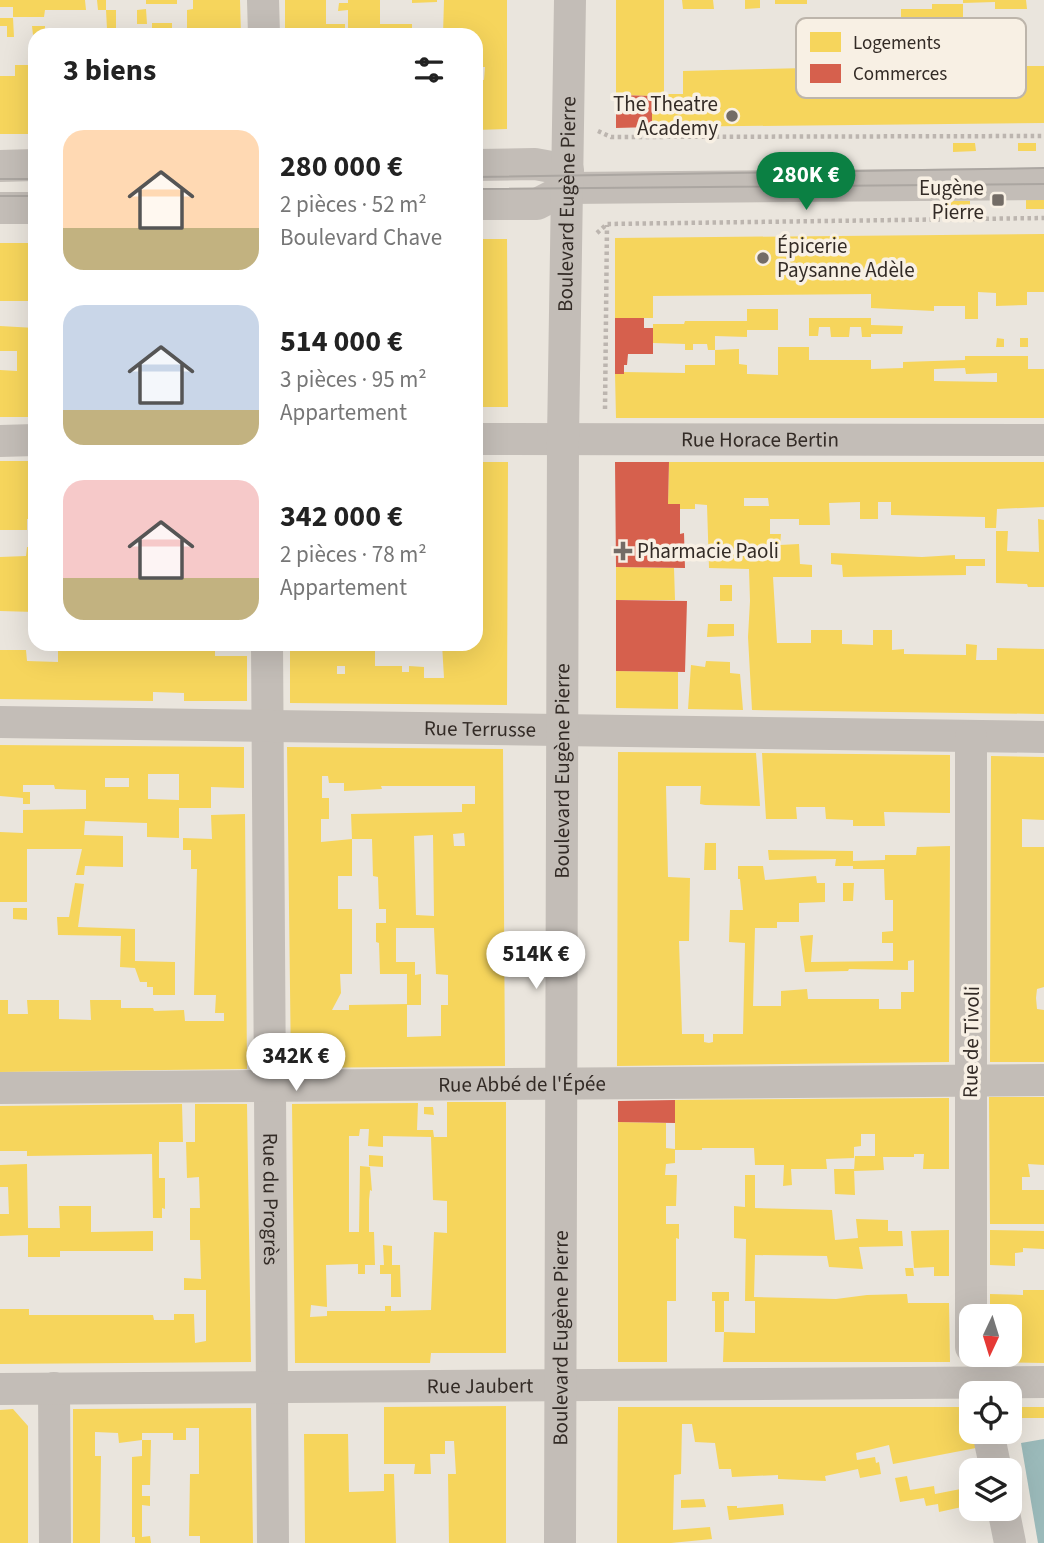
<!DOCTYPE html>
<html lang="fr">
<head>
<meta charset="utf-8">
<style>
  :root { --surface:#fff; --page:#f6f6f6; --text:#222; --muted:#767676; --accent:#0b8043 }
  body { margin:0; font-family:"Source Sans 3",sans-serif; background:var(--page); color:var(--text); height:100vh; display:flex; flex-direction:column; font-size:26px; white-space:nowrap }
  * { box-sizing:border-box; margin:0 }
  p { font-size:23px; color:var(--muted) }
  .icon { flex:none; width:38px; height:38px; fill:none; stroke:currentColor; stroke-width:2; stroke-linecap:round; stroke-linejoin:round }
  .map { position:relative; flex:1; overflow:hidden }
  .panel { position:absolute; left:28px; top:28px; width:455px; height:623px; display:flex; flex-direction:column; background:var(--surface); border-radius:21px; box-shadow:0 7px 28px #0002 }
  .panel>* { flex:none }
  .needle { width:46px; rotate:184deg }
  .buttons { position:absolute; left:959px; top:1304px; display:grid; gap:14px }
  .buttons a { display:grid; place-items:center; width:63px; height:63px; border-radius:14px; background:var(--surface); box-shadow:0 7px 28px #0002; font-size:35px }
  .price { position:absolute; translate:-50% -60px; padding:0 16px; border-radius:24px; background:#fff; color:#222; font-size:23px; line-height:46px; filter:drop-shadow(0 2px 4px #0008) }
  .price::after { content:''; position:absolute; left:50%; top:42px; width:21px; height:16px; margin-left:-10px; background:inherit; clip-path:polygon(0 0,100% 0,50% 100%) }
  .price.current { background:var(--accent); color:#fff }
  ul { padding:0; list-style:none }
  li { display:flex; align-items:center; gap:21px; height:175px; padding:0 35px }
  li span { display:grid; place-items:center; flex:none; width:196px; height:140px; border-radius:21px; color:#555 }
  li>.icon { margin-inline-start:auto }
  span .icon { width:84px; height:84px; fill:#fffc; stroke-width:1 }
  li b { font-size:30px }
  h2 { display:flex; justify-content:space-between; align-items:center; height:84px; padding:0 35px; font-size:30px }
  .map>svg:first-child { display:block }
</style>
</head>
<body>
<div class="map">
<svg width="1044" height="1543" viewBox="0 0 1044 1543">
  <rect width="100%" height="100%" fill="#eae5dd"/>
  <path fill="#9bbaba" d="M 1044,1439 L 1044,1543 L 1038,1543 L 1021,1443 Z"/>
  <path fill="#f6d55c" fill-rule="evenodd" d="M 0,0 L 85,0 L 86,10 L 45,10 L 44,17 L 13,17 L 13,7 L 0,7 Z
    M 97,0 L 106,0 L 106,10 L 98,10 Z
    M 146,0 L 177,0 L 177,4 L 146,4 Z
    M 193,0 L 240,0 L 241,35 L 187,35 L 187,10 L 193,9 Z
    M 285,0 L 326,0 L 326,24 L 345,24 L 345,35 L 285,35 Z
    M 348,0 L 380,0 L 380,24 L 412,24 L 412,35 L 348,35 L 348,10 L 338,11 L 339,3 L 348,3 Z
    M 412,0 L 437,0 L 437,2 L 412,3 Z
    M 444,0 L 507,0 L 507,129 L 476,130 L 476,79 L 484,80 L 485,67 L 476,67 L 476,35 L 443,35 Z
    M 616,0 L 664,0 L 664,94 L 683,94 L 683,71 L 807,68 L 807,48 L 838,49 L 839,68 L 870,68 L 870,47 L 883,47 L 883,68 L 996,66 L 996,46 L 1027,46 L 1027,66 L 1044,66 L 1044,123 L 652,127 L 652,96 L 616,95 Z
    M 682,0 L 713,0 L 714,9 L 683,9 Z
    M 745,0 L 760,0 L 760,8 L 745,9 Z
    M 775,0 L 807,0 L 807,4 L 775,4 Z
    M 963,0 L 1026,0 L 1027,9 L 995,9 L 995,2 L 963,3 Z
    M 932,4 L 963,4 L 963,24 L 932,24 L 924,26 L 924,28 L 901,26 L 901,9 L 932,9 Z
    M 146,9 L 147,24 L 137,24 L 137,10 Z
    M 106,10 L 116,10 L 116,28 L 107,29 Z
    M 0,18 L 13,18 L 14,37 L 7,37 L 7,26 L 0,26 Z
    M 152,23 L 172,23 L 172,30 L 152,30 Z
    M 32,26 L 45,26 L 45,35 L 33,35 Z
    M 15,65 L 35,65 L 35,134 L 0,134 L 0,76 L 15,76 Z
    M 953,143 L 975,143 L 976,151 L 953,152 Z
    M 1018,143 L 1036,143 L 1036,151 L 1018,151 Z
    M 1026,200 L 1044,200 L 1044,209 L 1026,209 Z
    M 947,201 L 970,201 L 970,209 L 947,209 Z
    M 1044,234 L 1044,292 L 1027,292 L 1027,305 L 996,306 L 996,293 L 978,292 L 978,319 L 965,319 L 965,306 L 934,306 L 934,311 L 871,308 L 871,294 L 653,296 L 653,318 L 615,318 L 615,238 Z
    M 476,239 L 507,239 L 508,407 L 476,407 Z
    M 0,243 L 35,243 L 35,301 L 0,301 Z
    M 747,309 L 778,309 L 778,330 L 747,330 L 747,337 L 715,336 L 715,350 L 708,350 L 707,344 L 693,344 L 693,350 L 685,350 L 685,344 L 653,343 L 653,324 L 684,324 L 685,321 L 747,321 Z
    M 809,318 L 871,318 L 871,325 L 903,326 L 902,334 L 871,334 L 871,337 L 862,337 L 861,327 L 850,327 L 849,337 L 831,337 L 830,327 L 819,327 L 818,336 L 809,336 Z
    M 0,326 L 35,328 L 35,417 L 0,417 L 0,370 L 17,371 L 17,351 L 0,351 Z
    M 997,338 L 1004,339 L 1004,347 L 996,347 Z
    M 1020,338 L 1028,338 L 1028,347 L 1020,347 Z
    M 778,347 L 809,347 L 809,360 L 871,360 L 871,369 L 903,368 L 903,362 L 965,360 L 965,356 L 1028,356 L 1028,369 L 1044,369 L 1044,418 L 616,418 L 615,374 L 624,374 L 623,372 L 685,373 L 685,365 L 715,365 L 715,350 L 739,349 L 739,364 L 747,365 L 747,374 L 778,375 ZM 965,368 L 966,374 L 997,373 L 997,382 L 934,381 L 934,369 Z
    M 0,461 L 35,461 L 35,519 L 27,519 L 27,530 L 0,530 Z
    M 476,462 L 508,462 L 507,705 L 290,703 L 290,644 L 325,644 L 325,650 L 346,651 L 349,645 L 375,644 L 375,666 L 402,666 L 402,672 L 409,672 L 409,666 L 424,667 L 424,678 L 444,678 L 442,644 L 476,644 ZM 337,666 L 345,666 L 345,674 L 337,674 Z
    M 669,462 L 1044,462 L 1044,507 L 997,509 L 996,528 L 985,528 L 985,517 L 891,515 L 891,502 L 878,502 L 878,519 L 860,519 L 860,502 L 829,503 L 830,525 L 799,525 L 799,519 L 770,519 L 770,534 L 781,534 L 780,545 L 799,544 L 800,564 L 812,565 L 812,577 L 773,577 L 777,643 L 811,643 L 811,630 L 842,630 L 842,644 L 873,645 L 873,630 L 892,630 L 892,650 L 904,649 L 904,654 L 966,655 L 966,644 L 977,645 L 976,660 L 997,660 L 997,648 L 1044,649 L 1044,714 L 752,710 L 748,637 L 750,601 L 749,569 L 709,568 L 707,505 L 695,504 L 695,509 L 680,509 L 680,504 L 668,504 ZM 744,498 L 768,498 L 769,506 L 744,506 Z
    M 1038,519 L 1044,520 L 1044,587 L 1028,587 L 1027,584 L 996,583 L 996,531 L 1008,531 L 1007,551 L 1039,552 Z
    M 27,547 L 35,547 L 35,612 L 0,611 L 0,557 L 26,556 Z
    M 831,553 L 922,557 L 955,555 L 955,559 L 985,559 L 985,566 L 966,566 L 966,575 L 843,577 L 842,565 L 831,564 Z
    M 616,567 L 674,568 L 675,600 L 616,600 Z
    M 720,585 L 732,585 L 732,601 L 720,601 Z
    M 708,624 L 734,624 L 734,636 L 707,637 Z
    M 121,644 L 215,644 L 215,656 L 247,656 L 247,701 L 184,701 L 184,693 L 153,692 L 153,701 L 0,699 L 0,650 L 26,650 L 27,661 L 58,662 L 58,650 L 121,651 Z
    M 399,644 L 424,644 L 423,647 L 399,647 Z
    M 706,661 L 730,662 L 730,673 L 740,674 L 743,710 L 688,709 L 691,665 L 705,667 Z
    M 616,671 L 678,672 L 678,709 L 616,708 Z
    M 0,745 L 244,747 L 244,788 L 211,787 L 211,808 L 179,808 L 179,838 L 147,837 L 147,823 L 85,821 L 84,835 L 123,836 L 123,867 L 85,866 L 84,875 L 76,875 L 82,849 L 27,849 L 27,902 L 0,902 L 0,832 L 23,833 L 23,810 L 86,809 L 86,790 L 55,789 L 54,785 L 23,785 L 23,792 L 30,792 L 30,804 L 23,804 L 23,798 L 0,796 ZM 148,774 L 179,774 L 179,800 L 148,799 ZM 105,778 L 129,778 L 129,787 L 105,787 Z
    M 287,747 L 503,749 L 505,1066 L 291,1068 ZM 322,776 L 328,776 L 329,783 L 344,783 L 344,791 L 382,789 L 381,786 L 475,786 L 475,804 L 462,804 L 462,812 L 351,814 L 352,839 L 321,842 L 321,819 L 329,819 L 329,798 L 322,798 ZM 464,833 L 465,846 L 454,846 L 453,834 ZM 433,835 L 434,916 L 416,915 L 414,836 ZM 352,839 L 372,839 L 373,876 L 378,877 L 379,909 L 386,909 L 386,923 L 376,923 L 376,942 L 379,943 L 380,974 L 407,974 L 407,1004 L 349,1005 L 349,1010 L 332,1010 L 341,993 L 340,974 L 352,974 L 352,909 L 338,909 L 338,876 L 352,876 ZM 396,928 L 434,928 L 436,974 L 448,975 L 448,1005 L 441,1005 L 441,1036 L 407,1037 L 407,1005 L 421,1005 L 421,974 L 415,975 L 415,962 L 396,962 Z
    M 618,752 L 756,753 L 760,806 L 705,805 L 700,804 L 701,786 L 666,786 L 668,877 L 690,878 L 689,941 L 679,941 L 682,1034 L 704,1034 L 704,1042 L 709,1043 L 713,1042 L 713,1034 L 743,1034 L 745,943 L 729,942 L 730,910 L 743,910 L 740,879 L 738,879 L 738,866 L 763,866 L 765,880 L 816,876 L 817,883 L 825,883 L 825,902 L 799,903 L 799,922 L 777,922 L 777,928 L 755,928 L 753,1006 L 781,1006 L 781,991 L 807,989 L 808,999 L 879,999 L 879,1009 L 901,1009 L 901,992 L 914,992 L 914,960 L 908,961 L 908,970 L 849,969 L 848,971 L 805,972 L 800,936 L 813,935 L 811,962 L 893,961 L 893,943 L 882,943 L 882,932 L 893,931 L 893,900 L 885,900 L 884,869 L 853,869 L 853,866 L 835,866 L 836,859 L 769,860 L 768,850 L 853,851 L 853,861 L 885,860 L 885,855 L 916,855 L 917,847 L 950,846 L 949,1062 L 617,1066 Z
    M 762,753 L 950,755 L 950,813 L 884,812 L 885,826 L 853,826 L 853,820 L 826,819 L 825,807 L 796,807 L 797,819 L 766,819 Z
    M 991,756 L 1044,757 L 1044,820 L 1022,819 L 1022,847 L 1044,847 L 1044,987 L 1037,989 L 1036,998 L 1037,1009 L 1044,1010 L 1044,1062 L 990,1062 Z
    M 245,814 L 247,1069 L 0,1072 L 0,1000 L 8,1000 L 8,1014 L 28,1014 L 27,1000 L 59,1000 L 59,1019 L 91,1020 L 90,1000 L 121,1000 L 121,1008 L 153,1008 L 154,1011 L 184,1010 L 185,1021 L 224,1021 L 224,1013 L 215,1013 L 216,995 L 194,995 L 197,869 L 191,869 L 191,850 L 183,850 L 183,838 L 212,839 L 211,815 Z
    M 705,843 L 716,843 L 716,870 L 704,870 Z
    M 75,883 L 84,884 L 78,927 L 135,929 L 135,961 L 175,962 L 175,995 L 153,995 L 153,987 L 147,987 L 147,982 L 140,982 L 135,968 L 120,967 L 121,936 L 58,935 L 57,917 L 69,917 Z
    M 843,883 L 854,883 L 853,901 L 843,901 Z
    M 13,908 L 27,908 L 27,920 L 13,919 Z
    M 989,1097 L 1044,1097 L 1044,1165 L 1028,1164 L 1030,1177 L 1022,1177 L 1022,1190 L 1044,1190 L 1044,1224 L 990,1224 Z
    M 949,1098 L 949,1169 L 923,1169 L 924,1154 L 914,1154 L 914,1157 L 883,1157 L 884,1170 L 854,1171 L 855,1156 L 875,1156 L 875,1134 L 861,1134 L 861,1146 L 854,1147 L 854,1158 L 826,1159 L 827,1169 L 791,1169 L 792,1185 L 783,1186 L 784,1165 L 755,1165 L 754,1148 L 702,1148 L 702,1150 L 675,1150 L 675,1100 Z
    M 447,1102 L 506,1102 L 506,1353 L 431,1353 L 430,1363 L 295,1363 L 292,1104 L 418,1103 L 417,1130 L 433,1130 L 434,1137 L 447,1137 ZM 360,1129 L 369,1129 L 368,1146 L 383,1147 L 383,1136 L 431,1137 L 433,1200 L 447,1201 L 447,1233 L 434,1232 L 431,1310 L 391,1311 L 391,1306 L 385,1306 L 385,1311 L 327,1311 L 327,1316 L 310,1317 L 311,1305 L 327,1307 L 326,1265 L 358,1264 L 358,1274 L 365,1274 L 365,1265 L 375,1265 L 374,1232 L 369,1232 L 369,1200 L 370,1190 L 372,1191 L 370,1167 L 360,1166 L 359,1232 L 349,1232 L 349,1136 L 359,1136 Z
    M 182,1104 L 183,1142 L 159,1142 L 159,1178 L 165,1178 L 165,1209 L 162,1208 L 162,1218 L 153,1218 L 152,1154 L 27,1156 L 27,1151 L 0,1151 L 0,1106 Z
    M 195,1104 L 247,1104 L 251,1362 L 0,1364 L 0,1309 L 29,1309 L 29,1315 L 153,1315 L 154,1320 L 174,1320 L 174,1314 L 194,1314 L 195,1343 L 206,1341 L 206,1290 L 184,1290 L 184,1278 L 201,1279 L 200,1240 L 190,1240 L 190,1208 L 200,1208 L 199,1177 L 187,1178 L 186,1142 L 195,1142 Z
    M 424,1107 L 433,1107 L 434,1115 L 424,1114 Z
    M 618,1122 L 666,1123 L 666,1148 L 675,1149 L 675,1163 L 666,1164 L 665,1175 L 677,1175 L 676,1206 L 666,1206 L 666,1224 L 679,1224 L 679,1239 L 676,1238 L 676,1301 L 667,1301 L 667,1362 L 618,1362 Z
    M 369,1155 L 383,1156 L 383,1167 L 369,1166 Z
    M 27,1164 L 28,1228 L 60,1228 L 59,1206 L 91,1206 L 91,1232 L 153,1231 L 153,1251 L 60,1251 L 60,1257 L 28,1257 L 28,1235 L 0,1236 L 0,1214 L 9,1214 L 8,1187 L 0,1187 L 0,1165 Z
    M 834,1169 L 854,1169 L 855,1195 L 835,1194 Z
    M 745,1175 L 755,1175 L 755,1208 L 832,1210 L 835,1240 L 858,1238 L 856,1219 L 888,1220 L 888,1231 L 902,1231 L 903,1246 L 859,1247 L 863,1269 L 829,1267 L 827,1256 L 755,1255 L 754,1297 L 836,1299 L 867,1295 L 907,1294 L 908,1303 L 949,1303 L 950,1362 L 723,1362 L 724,1332 L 755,1333 L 755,1301 L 745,1301 L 746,1239 L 734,1238 L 734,1206 L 745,1207 Z
    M 949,1230 L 949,1276 L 934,1276 L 934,1267 L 914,1268 L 911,1231 Z
    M 990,1230 L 1044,1231 L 1044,1249 L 1023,1248 L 1023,1252 L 1015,1253 L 1015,1266 L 990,1265 Z
    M 383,1245 L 392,1246 L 392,1265 L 400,1265 L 401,1297 L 391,1297 L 391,1274 L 380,1274 L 380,1265 L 384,1265 Z
    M 905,1268 L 913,1268 L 914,1276 L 906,1276 Z
    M 1023,1290 L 1044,1290 L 1044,1363 L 990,1362 L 990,1354 L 1010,1354 L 1010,1316 L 990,1316 L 990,1294 L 1023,1295 Z
    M 712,1292 L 729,1292 L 729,1301 L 724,1301 L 724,1332 L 715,1332 L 715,1301 L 712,1301 Z
    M 506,1406 L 506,1543 L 449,1543 L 448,1474 L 456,1474 L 454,1441 L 445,1441 L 445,1454 L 430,1454 L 431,1474 L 414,1474 L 415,1464 L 384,1464 L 384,1407 Z
    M 618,1407 L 968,1407 L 976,1448 L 893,1464 L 889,1445 L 856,1453 L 857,1460 L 875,1457 L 876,1463 L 879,1462 L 881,1474 L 860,1478 L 858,1469 L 825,1476 L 826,1481 L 778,1479 L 778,1475 L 732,1477 L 731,1469 L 719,1469 L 715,1443 L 695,1442 L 692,1424 L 682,1424 L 681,1474 L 674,1475 L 673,1530 L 710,1527 L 712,1539 L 671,1543 L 617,1543 Z
    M 1010,1407 L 1044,1407 L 1044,1418 L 1021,1418 L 1022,1432 L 1017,1433 L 1016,1425 L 1010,1425 Z
    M 251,1408 L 253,1543 L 200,1543 L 200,1536 L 189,1536 L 190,1474 L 199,1474 L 199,1428 L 186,1428 L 186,1440 L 173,1440 L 173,1433 L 142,1433 L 142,1440 L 151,1440 L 150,1485 L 142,1485 L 142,1496 L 150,1496 L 150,1506 L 142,1505 L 142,1537 L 150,1536 L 151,1543 L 135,1543 L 135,1537 L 132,1537 L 132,1457 L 142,1456 L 142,1440 L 119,1443 L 118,1433 L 95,1432 L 95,1456 L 101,1456 L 100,1543 L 73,1543 L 73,1409 Z
    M 13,1409 L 28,1426 L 28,1543 L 0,1543 L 0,1410 Z
    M 304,1434 L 348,1434 L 349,1492 L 384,1491 L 384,1474 L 394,1474 L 396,1543 L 305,1543 Z
    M 907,1476 L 910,1490 L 934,1486 L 935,1494 L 971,1487 L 971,1505 L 939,1512 L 938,1504 L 926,1506 L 924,1498 L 900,1502 L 895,1478 Z
    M 704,1499 L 706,1507 L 681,1508 L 681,1500 Z
    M 783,1504 L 784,1515 L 729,1520 L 727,1506 L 737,1506 L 737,1508 Z"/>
  <path fill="#d6604d" d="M 616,95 L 652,96 L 652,127 L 616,128 Z
    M 615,318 L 644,318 L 644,328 L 653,328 L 653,354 L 628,354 L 627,365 L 624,365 L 624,374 L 615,374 Z
    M 615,462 L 669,462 L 668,504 L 680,504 L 680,534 L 684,533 L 685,568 L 616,567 Z
    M 616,600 L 687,601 L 685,672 L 616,671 Z
    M 675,1100 L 675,1123 L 618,1122 L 618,1101 Z"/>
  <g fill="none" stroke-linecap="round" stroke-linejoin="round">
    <path stroke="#bcb5af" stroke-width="4.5" stroke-dasharray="3.5 3.5" stroke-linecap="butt" d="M 598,131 L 611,137 L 1044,136
      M 597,233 L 607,224 L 1044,218
      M 605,409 L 607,225"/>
    <g stroke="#c3bdb7" stroke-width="32">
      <path d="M 263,0 L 264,35"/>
      <path d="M 476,165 L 535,164 L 568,170"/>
      <path d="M 0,166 L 35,165"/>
      <path d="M 476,204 L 537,204 L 568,188 L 1044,184"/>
      <path d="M 0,208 L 35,208"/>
      <path id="s1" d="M 476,439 L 1044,440"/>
      <path d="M 0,441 L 35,440"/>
      <path id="s2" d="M 267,644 L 273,1543"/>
      <path id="s3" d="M 0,722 L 1044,737"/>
      <path id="s4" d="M 0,1088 L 1044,1080"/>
      <path d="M 971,1347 L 971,737"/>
      <path d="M 54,1388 L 55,1543"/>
      <path id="s5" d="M 0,1389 L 1044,1382"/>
      <path d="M 988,1432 L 996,1470"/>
      <path d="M 1003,1508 L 1010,1543"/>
      <path id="s6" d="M 560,1543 L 563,438 L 570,0"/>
    </g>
    <path stroke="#aba6a1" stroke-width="2" d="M 476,177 L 1044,168
      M 0,179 L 35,179
      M 476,189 L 1044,184
      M 0,196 L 35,196"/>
  </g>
  <g fill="#736c66" stroke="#f8f0e4" stroke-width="2.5">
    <circle cx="732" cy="116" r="7"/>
    <rect x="991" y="193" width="14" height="14" rx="3.5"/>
    <circle cx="763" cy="258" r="7"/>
    <path d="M619.5 540.5h7v7h7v7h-7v7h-7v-7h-7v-7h7z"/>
  </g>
  <g text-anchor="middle" stroke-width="7" stroke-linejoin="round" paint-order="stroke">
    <g font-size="21" fill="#332b26" stroke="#f8f0e4" text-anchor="end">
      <text x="718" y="111">The Theatre<tspan x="718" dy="24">Academy</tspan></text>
      <text x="984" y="195">Eugène<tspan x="984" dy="24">Pierre</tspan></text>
      <text x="777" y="253" text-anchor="start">Épicerie<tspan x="777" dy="24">Paysanne Adèle</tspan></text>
      <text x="637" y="558" text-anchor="start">Pharmacie Paoli</text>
    </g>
    <g font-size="21" fill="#332b26" stroke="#f8f0e4">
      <text dy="7" stroke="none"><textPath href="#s6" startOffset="1339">Boulevard Eugène Pierre</textPath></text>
      <text dy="7" stroke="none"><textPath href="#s1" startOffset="284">Rue Horace Bertin</textPath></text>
      <text dy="7" stroke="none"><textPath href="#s3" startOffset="480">Rue Terrusse</textPath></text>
      <text dy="7" stroke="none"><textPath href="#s6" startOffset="772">Boulevard Eugène Pierre</textPath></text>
      <text transform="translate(971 1042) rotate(-89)" y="7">Rue de Tivoli</text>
      <text dy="7" stroke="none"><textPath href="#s4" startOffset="522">Rue Abbé de l'Épée</textPath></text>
      <text dy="7" stroke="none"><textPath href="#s2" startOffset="555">Rue du Progrès</textPath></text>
      <text dy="7" stroke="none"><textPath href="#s6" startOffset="205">Boulevard Eugène Pierre</textPath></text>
      <text dy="7" stroke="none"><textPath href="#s5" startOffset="480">Rue Jaubert</textPath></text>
    </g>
  </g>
  <rect x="796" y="18" width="230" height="80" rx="10" fill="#f8f0e4" stroke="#bdb5ab" stroke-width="2"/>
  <rect x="810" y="32" width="31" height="20" fill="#f6d55c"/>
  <rect x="810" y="64" width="31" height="19" fill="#d6604d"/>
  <g font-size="19" fill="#332b26">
    <text x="853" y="49">Logements</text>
    <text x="853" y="80">Commerces</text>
  </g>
</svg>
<div class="buttons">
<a><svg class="needle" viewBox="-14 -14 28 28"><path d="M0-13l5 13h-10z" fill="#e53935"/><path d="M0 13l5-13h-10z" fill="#767676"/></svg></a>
<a><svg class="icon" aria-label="locate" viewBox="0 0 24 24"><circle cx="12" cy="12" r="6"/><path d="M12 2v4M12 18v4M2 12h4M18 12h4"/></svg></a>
<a><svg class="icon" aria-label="layers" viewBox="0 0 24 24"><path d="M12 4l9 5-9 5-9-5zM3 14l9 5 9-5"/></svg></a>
</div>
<b class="price current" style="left:806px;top:212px">280K €</b>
<b class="price" style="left:536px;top:991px">514K €</b>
<b class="price" style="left:296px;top:1093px">342K €</b>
<section class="panel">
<h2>3 biens<svg class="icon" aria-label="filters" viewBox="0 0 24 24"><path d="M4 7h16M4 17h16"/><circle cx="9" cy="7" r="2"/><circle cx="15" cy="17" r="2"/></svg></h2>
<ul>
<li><span style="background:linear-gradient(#ffd9b3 70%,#c2b280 0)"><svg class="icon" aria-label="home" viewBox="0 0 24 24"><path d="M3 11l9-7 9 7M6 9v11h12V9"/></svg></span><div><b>280 000 €</b><p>2 pièces · 52 m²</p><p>Boulevard Chave</p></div></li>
<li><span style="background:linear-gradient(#c9d6e8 75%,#c2b280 0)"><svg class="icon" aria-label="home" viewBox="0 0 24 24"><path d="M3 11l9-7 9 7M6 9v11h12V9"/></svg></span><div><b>514 000 €</b><p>3 pièces · 95 m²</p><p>Appartement</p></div></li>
<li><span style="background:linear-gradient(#f6c9c9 70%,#c2b280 0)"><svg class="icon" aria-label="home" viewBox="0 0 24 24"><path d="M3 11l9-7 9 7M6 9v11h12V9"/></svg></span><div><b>342 000 €</b><p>2 pièces · 78 m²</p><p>Appartement</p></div></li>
</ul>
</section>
</div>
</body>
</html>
